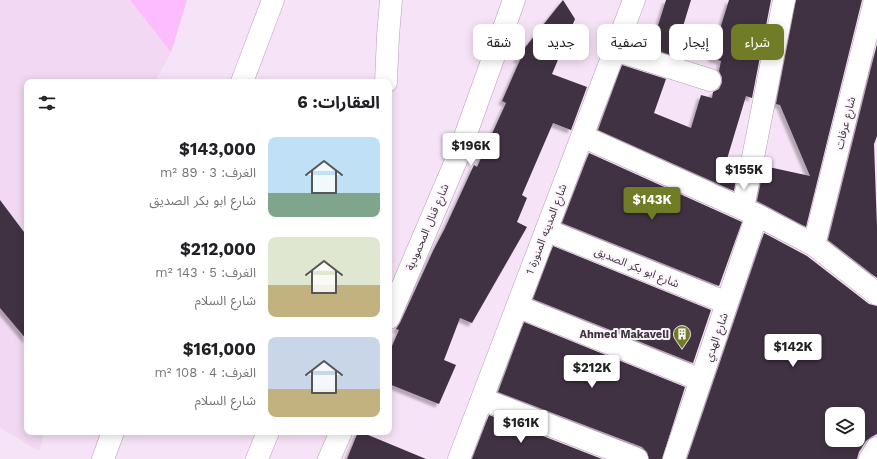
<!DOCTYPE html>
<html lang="ar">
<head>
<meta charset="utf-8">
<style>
  :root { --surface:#fff; --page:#f2f2f2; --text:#202124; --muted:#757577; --accent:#717c27 }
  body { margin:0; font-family:"Work Sans","Noto Sans Arabic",sans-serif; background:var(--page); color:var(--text); direction:rtl; height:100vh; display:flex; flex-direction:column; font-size:15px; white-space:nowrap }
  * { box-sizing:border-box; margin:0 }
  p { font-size:13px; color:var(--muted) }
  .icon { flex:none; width:22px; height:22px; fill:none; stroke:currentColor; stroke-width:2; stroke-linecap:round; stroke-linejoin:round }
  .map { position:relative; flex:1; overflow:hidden; direction:ltr }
  .side { position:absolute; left:24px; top:79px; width:368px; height:356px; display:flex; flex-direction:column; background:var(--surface); border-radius:8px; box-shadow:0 2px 10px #0003; direction:rtl }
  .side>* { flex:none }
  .top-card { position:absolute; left:404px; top:24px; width:380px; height:36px; direction:rtl; display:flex; gap:8px }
  .buttons { position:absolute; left:825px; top:407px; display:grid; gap:8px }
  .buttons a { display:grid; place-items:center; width:40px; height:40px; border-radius:8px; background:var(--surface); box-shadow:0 2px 10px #0003; font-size:20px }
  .price { position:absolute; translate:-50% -34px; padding:0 9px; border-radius:4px; background:#fff; color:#222; font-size:13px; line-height:26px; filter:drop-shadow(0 1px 2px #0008) }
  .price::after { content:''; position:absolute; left:50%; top:24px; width:12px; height:9px; margin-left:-6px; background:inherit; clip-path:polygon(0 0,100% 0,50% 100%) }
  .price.current { background:var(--accent); color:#fff }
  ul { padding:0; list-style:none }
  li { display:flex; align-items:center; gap:12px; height:100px; padding:0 12px }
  li span { display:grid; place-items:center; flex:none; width:112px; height:80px; border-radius:8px; color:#555 }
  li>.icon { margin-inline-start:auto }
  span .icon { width:48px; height:48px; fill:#fffc; stroke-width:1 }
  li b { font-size:17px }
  h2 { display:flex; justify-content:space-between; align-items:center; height:48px; padding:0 12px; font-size:17px }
  .pill { padding:0 14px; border-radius:8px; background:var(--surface); box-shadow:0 2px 10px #0003; font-size:14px; line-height:36px }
  .pill.current { background:var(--accent); color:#fff }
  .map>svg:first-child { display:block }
</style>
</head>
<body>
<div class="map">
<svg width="877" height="459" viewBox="0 0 877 459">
  <defs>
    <filter id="shadow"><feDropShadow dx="-3.5" dy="3.5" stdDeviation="1" flood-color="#0004"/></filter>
  </defs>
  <rect width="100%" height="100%" fill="#f7e3f7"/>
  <path fill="#f2d8f2" d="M 0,0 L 187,0 L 171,52 L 155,82 L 27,82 L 27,432 L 45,432 L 39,451 L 0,428 Z"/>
  <path fill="#fdbcfe" d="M 130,0 L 187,0 L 171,52 Z"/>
  <path fill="#413242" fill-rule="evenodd" filter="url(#shadow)" d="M 563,0 L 575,19 L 552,74 L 587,87 L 571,130 L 553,123 L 522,195 L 527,198 L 517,222 L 527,227 L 472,323 L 460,318 L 444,360 L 456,365 L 439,404 L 389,384 L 389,353 L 399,330 L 396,329 L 400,323 L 433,251 L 445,228 L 474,165 L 477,167 L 506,103 L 502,101 L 520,60 L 516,59 Z
    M 666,0 L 691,0 L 674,56 L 631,42 L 637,26 L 656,32 Z
    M 729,0 L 771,0 L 752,98 L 746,96 L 727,159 L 739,161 L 734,191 L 598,130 L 622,65 L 666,79 L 654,113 L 691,128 L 701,95 L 712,98 L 713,92 L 719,89 L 722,83 L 722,77 L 719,71 L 721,61 L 711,58 Z
    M 796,0 L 862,0 L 806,227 L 757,201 L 764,166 L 810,176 L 780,105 L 776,104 Z
    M 877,44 L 877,136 L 874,144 L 877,227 L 877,278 L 828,240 Z
    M 589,153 L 742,222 L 719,286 L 562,223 Z
    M 0,200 L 27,236 L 27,340 L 0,308 Z
    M 764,233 L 807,256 L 869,304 L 877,306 L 877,434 L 871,437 L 866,441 L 859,452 L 857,459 L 687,459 ZM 832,414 L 858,414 L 858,440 L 832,440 Z
    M 553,246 L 711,310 L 693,363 L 533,299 Z
    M 524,322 L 685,387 L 662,459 L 649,459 L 647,452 L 642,447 L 498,392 Z
    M 489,415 L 602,459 L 472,459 Z
    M 358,432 L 361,432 L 426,459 L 347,459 Z"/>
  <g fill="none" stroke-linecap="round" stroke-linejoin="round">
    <g stroke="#b19eb1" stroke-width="23">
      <path id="street" d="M 615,50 L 710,80
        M 582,136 L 757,215 L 814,245 L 877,294
        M 743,208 L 784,0
        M 546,230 L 727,303
        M 814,245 L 875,0
        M 517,306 L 701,380
        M 482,399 L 637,459
        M 459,459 L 634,0
        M 674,459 L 757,215
        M 870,459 L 877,448"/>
    </g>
    <g stroke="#b19eb1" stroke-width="23">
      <path id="secondary" d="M 242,82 L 273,0
        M 386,82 L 388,36 L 391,0
        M 389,318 L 458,156 L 514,0
        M 103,459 L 113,432
        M 257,459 L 268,432
        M 329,459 L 341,432"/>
    </g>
    <use href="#street" stroke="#fff" stroke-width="22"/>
    <use href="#secondary" stroke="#fff" stroke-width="22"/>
  </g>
  <defs>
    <g id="building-pin" transform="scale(0.9)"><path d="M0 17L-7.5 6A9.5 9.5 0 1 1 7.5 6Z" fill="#717c27" stroke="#fdf4fc"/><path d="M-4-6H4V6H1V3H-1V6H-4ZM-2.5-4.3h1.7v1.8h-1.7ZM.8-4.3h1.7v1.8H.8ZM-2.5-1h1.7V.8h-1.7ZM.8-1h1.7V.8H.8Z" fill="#fff"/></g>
  </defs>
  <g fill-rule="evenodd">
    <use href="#building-pin" x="682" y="334"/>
  </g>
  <g text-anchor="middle" stroke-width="4" stroke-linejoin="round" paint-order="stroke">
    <g font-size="11" fill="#3e363e" stroke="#fdf4fc">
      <text transform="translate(845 123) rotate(-76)" y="4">شارع عرفات</text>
      <text transform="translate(427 227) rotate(-67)" y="4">شارع قنال المحمودية</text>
      <text transform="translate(546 229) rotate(-69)" y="4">شارع المدينه المنورة 1</text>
      <text transform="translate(637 267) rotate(22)" y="4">شارع ابو بكر الصديق</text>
      <text transform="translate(716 337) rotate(-71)" y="4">شارع الهدي</text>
    </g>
    <g font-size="11" font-weight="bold" fill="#3e363e" stroke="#fdf4fc" text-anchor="end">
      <text x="669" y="338">Ahmed Makaveli</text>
    </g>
  </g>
</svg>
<div class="buttons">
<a><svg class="icon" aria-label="layers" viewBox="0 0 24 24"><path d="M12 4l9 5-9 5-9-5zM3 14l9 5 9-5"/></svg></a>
</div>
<b class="price" style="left:471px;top:167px">$196K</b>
<b class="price" style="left:744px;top:191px">$155K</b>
<b class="price current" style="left:652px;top:221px">$143K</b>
<b class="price" style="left:793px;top:368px">$142K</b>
<b class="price" style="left:592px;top:389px">$212K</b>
<b class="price" style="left:521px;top:444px">$161K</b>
<div class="top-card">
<a class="pill current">شراء</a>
<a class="pill">إيجار</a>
<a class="pill">تصفية</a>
<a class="pill">جديد</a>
<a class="pill">شقة</a>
</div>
<section class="side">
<h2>العقارات: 6<svg class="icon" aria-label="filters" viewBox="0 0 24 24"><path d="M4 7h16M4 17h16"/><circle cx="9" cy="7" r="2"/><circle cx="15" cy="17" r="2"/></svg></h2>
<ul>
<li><span style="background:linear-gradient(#bfe0f5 70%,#7fa58c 0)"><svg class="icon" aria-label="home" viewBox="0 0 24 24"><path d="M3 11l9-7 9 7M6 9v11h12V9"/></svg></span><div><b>$143,000</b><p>الغرف: 3 · 89 m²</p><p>شارع ابو بكر الصديق</p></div></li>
<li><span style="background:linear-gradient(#dfe7d0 60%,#c2b280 0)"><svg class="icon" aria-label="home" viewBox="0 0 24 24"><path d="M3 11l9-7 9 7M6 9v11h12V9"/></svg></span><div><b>$212,000</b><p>الغرف: 5 · 143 m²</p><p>شارع السلام</p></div></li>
<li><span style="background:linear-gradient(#c9d6e8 65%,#c2b280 0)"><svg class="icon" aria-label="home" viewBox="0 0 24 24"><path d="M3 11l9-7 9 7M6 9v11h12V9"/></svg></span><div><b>$161,000</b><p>الغرف: 4 · 108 m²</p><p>شارع السلام</p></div></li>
</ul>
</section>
</div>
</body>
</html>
